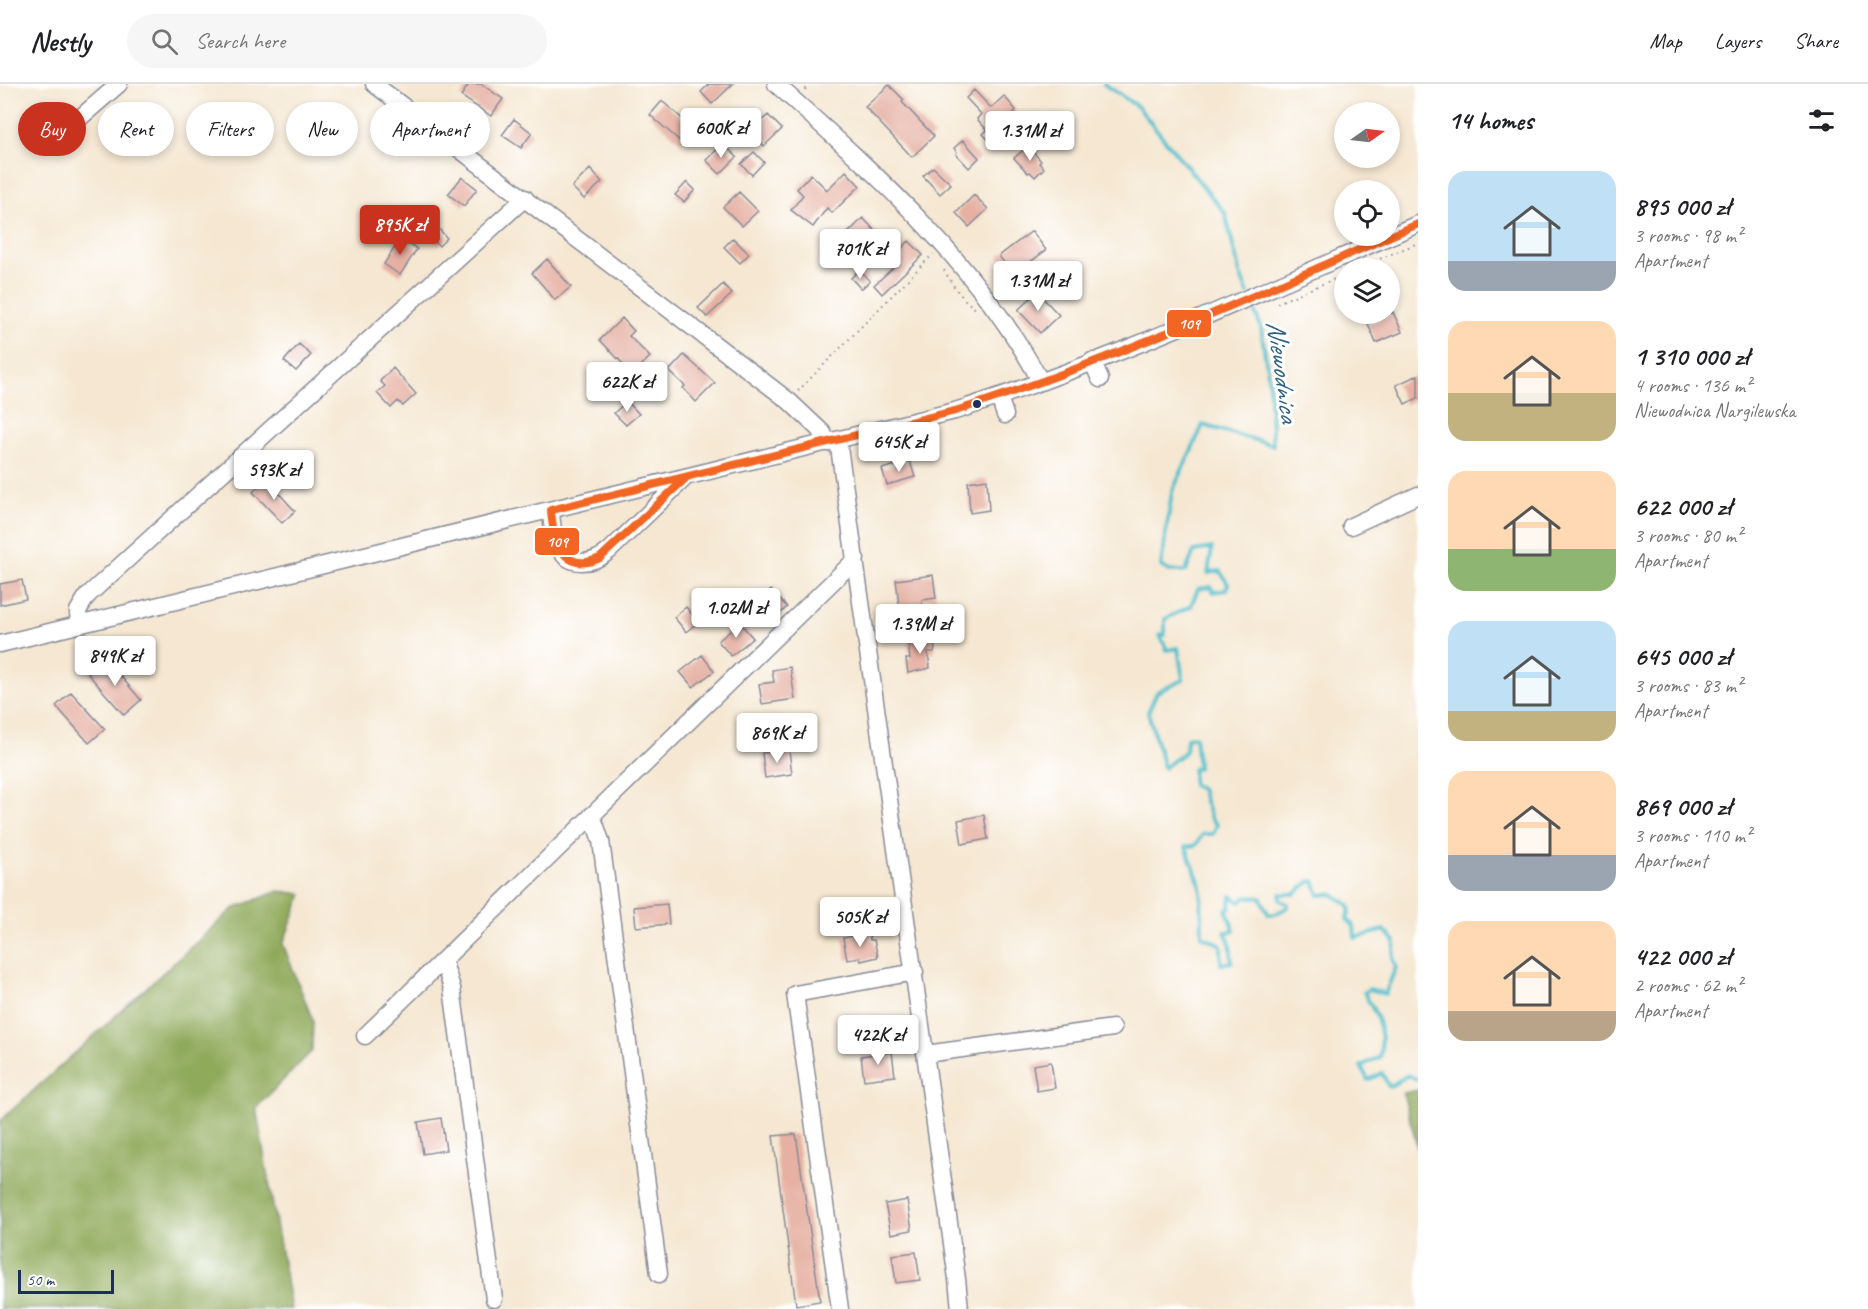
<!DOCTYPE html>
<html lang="en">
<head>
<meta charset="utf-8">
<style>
  :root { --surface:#fff; --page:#f6f6f6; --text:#202124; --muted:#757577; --line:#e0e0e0; --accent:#c8321e }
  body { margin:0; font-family:Caveat,sans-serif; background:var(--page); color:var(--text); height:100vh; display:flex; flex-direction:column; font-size:22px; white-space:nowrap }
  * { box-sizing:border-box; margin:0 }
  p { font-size:20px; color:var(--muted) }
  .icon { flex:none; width:33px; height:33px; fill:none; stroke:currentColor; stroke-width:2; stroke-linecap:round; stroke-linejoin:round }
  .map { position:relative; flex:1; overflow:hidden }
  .side { display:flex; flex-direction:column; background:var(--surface); width:450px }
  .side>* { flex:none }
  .banner { position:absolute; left:18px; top:18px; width:570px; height:54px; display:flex; gap:12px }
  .needle { width:39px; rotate:76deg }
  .controls { position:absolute; left:1334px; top:18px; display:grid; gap:12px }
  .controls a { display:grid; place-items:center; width:66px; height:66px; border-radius:50%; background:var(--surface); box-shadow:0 3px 9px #0003; font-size:30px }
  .scale { position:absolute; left:18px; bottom:15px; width:96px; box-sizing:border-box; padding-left:6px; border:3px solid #1b2f5e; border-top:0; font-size:16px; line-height:21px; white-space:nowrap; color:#1b2f5e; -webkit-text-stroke:4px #fff; paint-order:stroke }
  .price { position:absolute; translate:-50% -51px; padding:0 14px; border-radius:6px; background:#fff; color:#222; font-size:20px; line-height:39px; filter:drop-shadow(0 2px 3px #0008) }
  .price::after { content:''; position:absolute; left:50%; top:36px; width:18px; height:14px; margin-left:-9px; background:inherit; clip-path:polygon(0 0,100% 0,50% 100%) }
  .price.current { background:var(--accent); color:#fff }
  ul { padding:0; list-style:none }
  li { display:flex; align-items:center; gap:18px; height:150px; padding:0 30px }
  li span { display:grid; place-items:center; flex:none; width:168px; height:120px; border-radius:18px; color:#555 }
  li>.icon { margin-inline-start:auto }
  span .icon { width:72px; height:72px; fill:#fffc; stroke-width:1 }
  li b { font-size:26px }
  h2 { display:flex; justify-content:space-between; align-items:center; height:72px; padding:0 30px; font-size:26px }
  .tag { padding:0 21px; border-radius:27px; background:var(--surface); box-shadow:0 3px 9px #0003; font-size:21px; line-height:54px }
  .tag.current { background:var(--accent); color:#fff }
  header { display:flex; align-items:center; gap:36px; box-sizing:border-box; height:84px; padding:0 30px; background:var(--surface); border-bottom:2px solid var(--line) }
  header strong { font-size:28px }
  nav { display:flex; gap:33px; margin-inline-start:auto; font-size:21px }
  .search { width:420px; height:54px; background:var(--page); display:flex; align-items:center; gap:15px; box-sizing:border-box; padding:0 21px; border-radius:33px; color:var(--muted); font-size:22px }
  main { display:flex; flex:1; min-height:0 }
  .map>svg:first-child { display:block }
</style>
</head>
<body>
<header>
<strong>Nestly</strong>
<div class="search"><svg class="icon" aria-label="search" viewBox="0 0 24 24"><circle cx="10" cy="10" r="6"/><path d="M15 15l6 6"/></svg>Search here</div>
<nav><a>Map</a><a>Layers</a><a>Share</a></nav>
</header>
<main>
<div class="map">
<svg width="1418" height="1225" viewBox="0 0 1418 1225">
  <rect width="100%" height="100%" fill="#fff"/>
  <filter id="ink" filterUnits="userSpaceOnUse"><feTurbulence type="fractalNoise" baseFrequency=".0167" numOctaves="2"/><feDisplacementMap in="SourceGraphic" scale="12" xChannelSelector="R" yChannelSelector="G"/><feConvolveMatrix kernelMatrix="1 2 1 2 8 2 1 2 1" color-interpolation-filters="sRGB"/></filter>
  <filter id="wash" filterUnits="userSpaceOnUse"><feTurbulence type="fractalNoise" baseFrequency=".008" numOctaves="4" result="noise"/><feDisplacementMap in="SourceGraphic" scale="24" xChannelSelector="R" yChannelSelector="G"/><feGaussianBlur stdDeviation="1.35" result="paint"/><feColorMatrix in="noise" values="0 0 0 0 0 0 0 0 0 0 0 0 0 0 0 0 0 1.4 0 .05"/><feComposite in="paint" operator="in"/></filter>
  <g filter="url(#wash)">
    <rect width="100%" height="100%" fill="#f5e7d1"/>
    <path fill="#90aa5c" stroke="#566c5d" stroke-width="1.5" d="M 278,807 L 302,810 L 283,860 L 313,937 L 312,967 L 256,1024 L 291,1225 L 0,1225 L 0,1037 L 233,825 Z
      M 1418,1006 L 1418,1066 L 1403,1009 Z"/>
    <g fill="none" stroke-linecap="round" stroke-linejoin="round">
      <path stroke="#50bdca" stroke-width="4" d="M 1104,0 L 1138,23 L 1225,129 L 1240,190 L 1248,210
        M 1251,217 L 1261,243 L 1269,298 L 1273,361 L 1203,341 L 1172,408 L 1161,482 L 1169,487 L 1186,487 L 1194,467 L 1212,464 L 1208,489 L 1220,487 L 1228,500 L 1226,506 L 1213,508 L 1211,503 L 1198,505 L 1191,522 L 1165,535 L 1165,551 L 1160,551 L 1167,566 L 1178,564 L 1183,596 L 1157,608 L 1148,628 L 1164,684 L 1186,667 L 1187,654 L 1195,652 L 1198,684 L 1193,685 L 1193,701 L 1201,705 L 1211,735 L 1217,741 L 1213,750 L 1203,750 L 1196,761 L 1186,763 L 1201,803 L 1202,852 L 1221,861 L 1221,880 L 1232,878 L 1230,859 L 1225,848 L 1234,847 L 1226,825 L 1230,824 L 1231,812 L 1240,818 L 1246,813 L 1261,814 L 1268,830 L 1275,830 L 1288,823 L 1288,820 L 1280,816 L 1280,810 L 1295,810 L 1309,798 L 1314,797 L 1319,811 L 1332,810 L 1349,821 L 1350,827 L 1347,835 L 1354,842 L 1355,854 L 1384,846 L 1395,857 L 1393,874 L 1396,883 L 1385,910 L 1370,905 L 1364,908 L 1377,933 L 1382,954 L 1380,973 L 1361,982 L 1368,996 L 1382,989 L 1389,1003 L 1408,991 L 1418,996"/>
    </g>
    <g id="blocks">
      <path fill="#e6b0a3" d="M 469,0 L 481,0 L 503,15 L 491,32 L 461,12 Z
        M 709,0 L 733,0 L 712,20 L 701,8 Z
        M 889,1 L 904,16 L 902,18 L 934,52 L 912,73 L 865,23 Z
        M 974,6 L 991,24 L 1004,12 L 1016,26 L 1014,28 L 1022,37 L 994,62 L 983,50 L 987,46 L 977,35 L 981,30 L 966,14 Z
        M 662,17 L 693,44 L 681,58 L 650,31 Z
        M 768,31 L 782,45 L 764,62 L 751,47 Z
        M 514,35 L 532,49 L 521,64 L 502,51 Z
        M 963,56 L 979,74 L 969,84 L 956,70 L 957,68 L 954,64 Z
        M 723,60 L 737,73 L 720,90 L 706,76 Z
        M 1028,62 L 1041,77 L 1039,79 L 1044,84 L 1035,93 L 1030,88 L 1028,89 L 1014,74 Z
        M 754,68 L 764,78 L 752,91 L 741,80 Z
        M 933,83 L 951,100 L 940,110 L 923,92 Z
        M 590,85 L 602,98 L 584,115 L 572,103 Z
        M 846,87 L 860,102 L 832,129 L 827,124 L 813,143 L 791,126 L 803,111 L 797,105 L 811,90 L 827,106 Z
        M 462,93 L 477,105 L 464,122 L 448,110 Z
        M 687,98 L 695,106 L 684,118 L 675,111 Z
        M 739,108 L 758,127 L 742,142 L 723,123 Z
        M 974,111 L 988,125 L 969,143 L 956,129 Z
        M 863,134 L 880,152 L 858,173 L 841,156 Z
        M 438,144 L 447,154 L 439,162 L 430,152 Z
        M 1032,147 L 1046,166 L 1013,191 L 999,172 Z
        M 401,154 L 417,165 L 400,191 L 384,180 Z
        M 733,154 L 749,170 L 740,179 L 724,163 Z
        M 909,157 L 923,171 L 882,210 L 874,201 L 895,182 L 890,176 Z
        M 547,175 L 571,203 L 555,216 L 532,189 Z
        M 859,186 L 870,197 L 861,205 L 851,194 Z
        M 723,200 L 732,210 L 707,233 L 698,224 Z
        M 1037,208 L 1059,231 L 1040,249 L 1018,226 Z
        M 1393,228 L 1402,248 L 1376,259 L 1368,240 Z
        M 622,234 L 634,247 L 629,252 L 650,273 L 625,297 L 616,287 L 623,280 L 600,256 Z
        M 299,260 L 311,271 L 296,287 L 284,277 Z
        M 684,271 L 715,299 L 696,318 L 683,304 L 685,302 L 669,287 Z
        M 393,284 L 416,310 L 403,322 L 398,317 L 391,324 L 377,309 L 385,302 L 380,297 Z
        M 1418,291 L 1418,314 L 1405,320 L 1396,301 Z
        M 627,317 L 639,330 L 626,341 L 614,329 Z
        M 910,377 L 915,393 L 887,401 L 882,385 Z
        M 266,395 L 295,427 L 282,439 L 253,408 Z
        M 987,395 L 989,426 L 970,429 L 968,398 Z
        M 933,491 L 936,514 L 922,516 L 923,524 L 900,528 L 896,496 Z
        M 22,496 L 26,515 L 0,521 L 0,500 Z
        M 771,506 L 787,523 L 779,531 L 762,515 Z
        M 686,523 L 698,538 L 686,548 L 674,533 Z
        M 740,539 L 753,554 L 731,572 L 718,557 Z
        M 933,554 L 935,565 L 934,568 L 928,568 L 930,584 L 908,589 L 906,575 L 910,575 L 908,557 Z
        M 702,571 L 714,587 L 693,603 L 680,588 Z
        M 106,575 L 141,616 L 124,631 L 88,590 Z
        M 790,583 L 795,615 L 762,620 L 759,600 L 774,598 L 772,586 Z
        M 71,608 L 105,645 L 89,659 L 56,622 Z
        M 789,666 L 792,690 L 765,694 L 762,669 Z
        M 984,731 L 988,755 L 962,760 L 958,736 Z
        M 667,820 L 669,840 L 636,843 L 634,823 Z
        M 869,849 L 870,856 L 874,856 L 878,873 L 861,877 L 860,874 L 847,876 L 843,854 Z
        M 892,968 L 895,992 L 864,996 L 861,972 Z
        M 1051,978 L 1055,1004 L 1037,1007 L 1033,981 Z
        M 441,1034 L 446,1066 L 423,1070 L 418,1038 Z
        M 796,1050 L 820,1217 L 796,1221 L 773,1052 Z
        M 907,1116 L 912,1146 L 891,1150 L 885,1120 Z
        M 916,1168 L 920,1196 L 896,1199 L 892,1171 Z"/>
    </g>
  </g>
  <g filter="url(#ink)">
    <use href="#blocks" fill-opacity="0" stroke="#888b98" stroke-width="1.5"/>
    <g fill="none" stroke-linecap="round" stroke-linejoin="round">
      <g stroke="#888b98" stroke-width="19">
        <path id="minor" d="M 374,0 L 789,317 L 823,349 L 827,359
          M 776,0 C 874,88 978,180 1041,298
          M 59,52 L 119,0
          M 1092,277 L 1100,295
          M 999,313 L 1005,331
          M 838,356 L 957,1195 L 960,1225
          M 551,426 C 552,446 555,478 582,478 C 593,478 601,474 609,467 L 684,395
          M 1351,442 L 1418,411
          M 79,541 L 78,527 L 87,512 L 525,114
          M 0,560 L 955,327 C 1113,277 1265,206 1418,140
          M 592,731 L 601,757 L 659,1190
          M 443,876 L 452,904 L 494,1215
          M 365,952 L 856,475
          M 926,970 L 1113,944
          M 840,1225 L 795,910 L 915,888"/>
      </g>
      <path stroke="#888b98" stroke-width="2" stroke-dasharray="1.5 4.5" stroke-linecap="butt" d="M 801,0 L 806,6
        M 1358,184 L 1418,159
        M 944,186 C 952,200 962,216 976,225
        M 1277,219 L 1344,191
        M 798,307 L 933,170
        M 915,353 L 930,349"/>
      <use href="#minor" stroke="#fff" stroke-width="16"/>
      <g stroke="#fff" stroke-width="12">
        <path id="bus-1" d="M 955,327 C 1113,277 1266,206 1418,140
          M 693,391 L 687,393 L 600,474 C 562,491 553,455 551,426 Z
          M 693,391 L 955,327
          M 693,391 L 955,327"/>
      </g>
      <use href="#bus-1" stroke="#f26522" stroke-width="8"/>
    </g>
  </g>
  <circle fill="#1b2f5e" stroke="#fff" stroke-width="2" cx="977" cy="320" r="5"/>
  <g text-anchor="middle" stroke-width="6" stroke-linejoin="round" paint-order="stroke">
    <g font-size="27" font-style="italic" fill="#2e6184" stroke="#fff">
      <text transform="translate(1283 287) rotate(82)" y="9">Niewodnica</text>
    </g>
  </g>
  <g stroke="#fff" stroke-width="2">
    <rect x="1166" y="225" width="46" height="29" rx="6" fill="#f26522"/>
    <rect x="534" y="443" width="46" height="29" rx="6" fill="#f26522"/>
  </g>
  <g font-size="16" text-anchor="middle" font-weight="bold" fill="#fff">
    <text x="1189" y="245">109</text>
    <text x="557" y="463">109</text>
  </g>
</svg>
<div class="controls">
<a><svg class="needle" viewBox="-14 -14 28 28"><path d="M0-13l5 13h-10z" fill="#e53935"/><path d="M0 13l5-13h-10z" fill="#757577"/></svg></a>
<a><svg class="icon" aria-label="locate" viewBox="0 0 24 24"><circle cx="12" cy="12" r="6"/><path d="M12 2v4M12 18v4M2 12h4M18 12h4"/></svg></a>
<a><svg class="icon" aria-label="layers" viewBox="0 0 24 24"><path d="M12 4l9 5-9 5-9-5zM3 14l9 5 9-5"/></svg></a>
</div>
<div class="scale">50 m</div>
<b class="price" style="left:721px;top:75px">600K zł</b>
<b class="price" style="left:1030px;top:78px">1.31M zł</b>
<b class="price current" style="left:400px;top:172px">895K zł</b>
<b class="price" style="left:860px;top:196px">701K zł</b>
<b class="price" style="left:1038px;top:228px">1.31M zł</b>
<b class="price" style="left:627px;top:329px">622K zł</b>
<b class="price" style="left:899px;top:389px">645K zł</b>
<b class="price" style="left:274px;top:417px">593K zł</b>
<b class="price" style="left:736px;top:555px">1.02M zł</b>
<b class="price" style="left:920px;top:571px">1.39M zł</b>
<b class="price" style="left:115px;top:603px">849K zł</b>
<b class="price" style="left:777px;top:680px">869K zł</b>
<b class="price" style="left:860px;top:864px">505K zł</b>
<b class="price" style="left:878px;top:982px">422K zł</b>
<div class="banner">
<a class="tag current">Buy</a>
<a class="tag">Rent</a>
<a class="tag">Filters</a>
<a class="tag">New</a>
<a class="tag">Apartment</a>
</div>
</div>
<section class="side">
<h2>14 homes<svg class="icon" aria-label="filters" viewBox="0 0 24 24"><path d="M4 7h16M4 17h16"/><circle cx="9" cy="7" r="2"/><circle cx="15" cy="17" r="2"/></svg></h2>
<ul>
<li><span style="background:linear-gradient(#bfe0f5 75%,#9aa5b1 0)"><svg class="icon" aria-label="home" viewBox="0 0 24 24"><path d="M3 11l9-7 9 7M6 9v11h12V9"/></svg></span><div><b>895 000 zł</b><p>3 rooms · 98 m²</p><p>Apartment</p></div></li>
<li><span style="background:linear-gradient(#ffd9b3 60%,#c2b280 0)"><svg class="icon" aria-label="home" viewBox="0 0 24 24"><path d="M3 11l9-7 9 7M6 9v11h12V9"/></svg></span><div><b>1 310 000 zł</b><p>4 rooms · 136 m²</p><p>Niewodnica Nargilewska</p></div></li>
<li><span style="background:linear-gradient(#ffd9b3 65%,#8fb573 0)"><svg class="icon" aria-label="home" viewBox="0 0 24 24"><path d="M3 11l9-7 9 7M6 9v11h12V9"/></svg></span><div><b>622 000 zł</b><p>3 rooms · 80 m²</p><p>Apartment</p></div></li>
<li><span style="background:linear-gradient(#bfe0f5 75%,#c2b280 0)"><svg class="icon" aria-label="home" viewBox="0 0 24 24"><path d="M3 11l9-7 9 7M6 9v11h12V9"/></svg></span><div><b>645 000 zł</b><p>3 rooms · 83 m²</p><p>Apartment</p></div></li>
<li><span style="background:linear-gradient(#ffd9b3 70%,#9aa5b1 0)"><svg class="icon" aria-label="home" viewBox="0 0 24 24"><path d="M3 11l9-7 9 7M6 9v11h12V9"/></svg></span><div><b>869 000 zł</b><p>3 rooms · 110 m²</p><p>Apartment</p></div></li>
<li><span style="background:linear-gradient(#ffd9b3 75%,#b9a48a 0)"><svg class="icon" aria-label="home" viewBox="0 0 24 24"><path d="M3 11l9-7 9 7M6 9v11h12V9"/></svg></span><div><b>422 000 zł</b><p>2 rooms · 62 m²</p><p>Apartment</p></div></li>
</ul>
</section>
</main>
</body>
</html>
